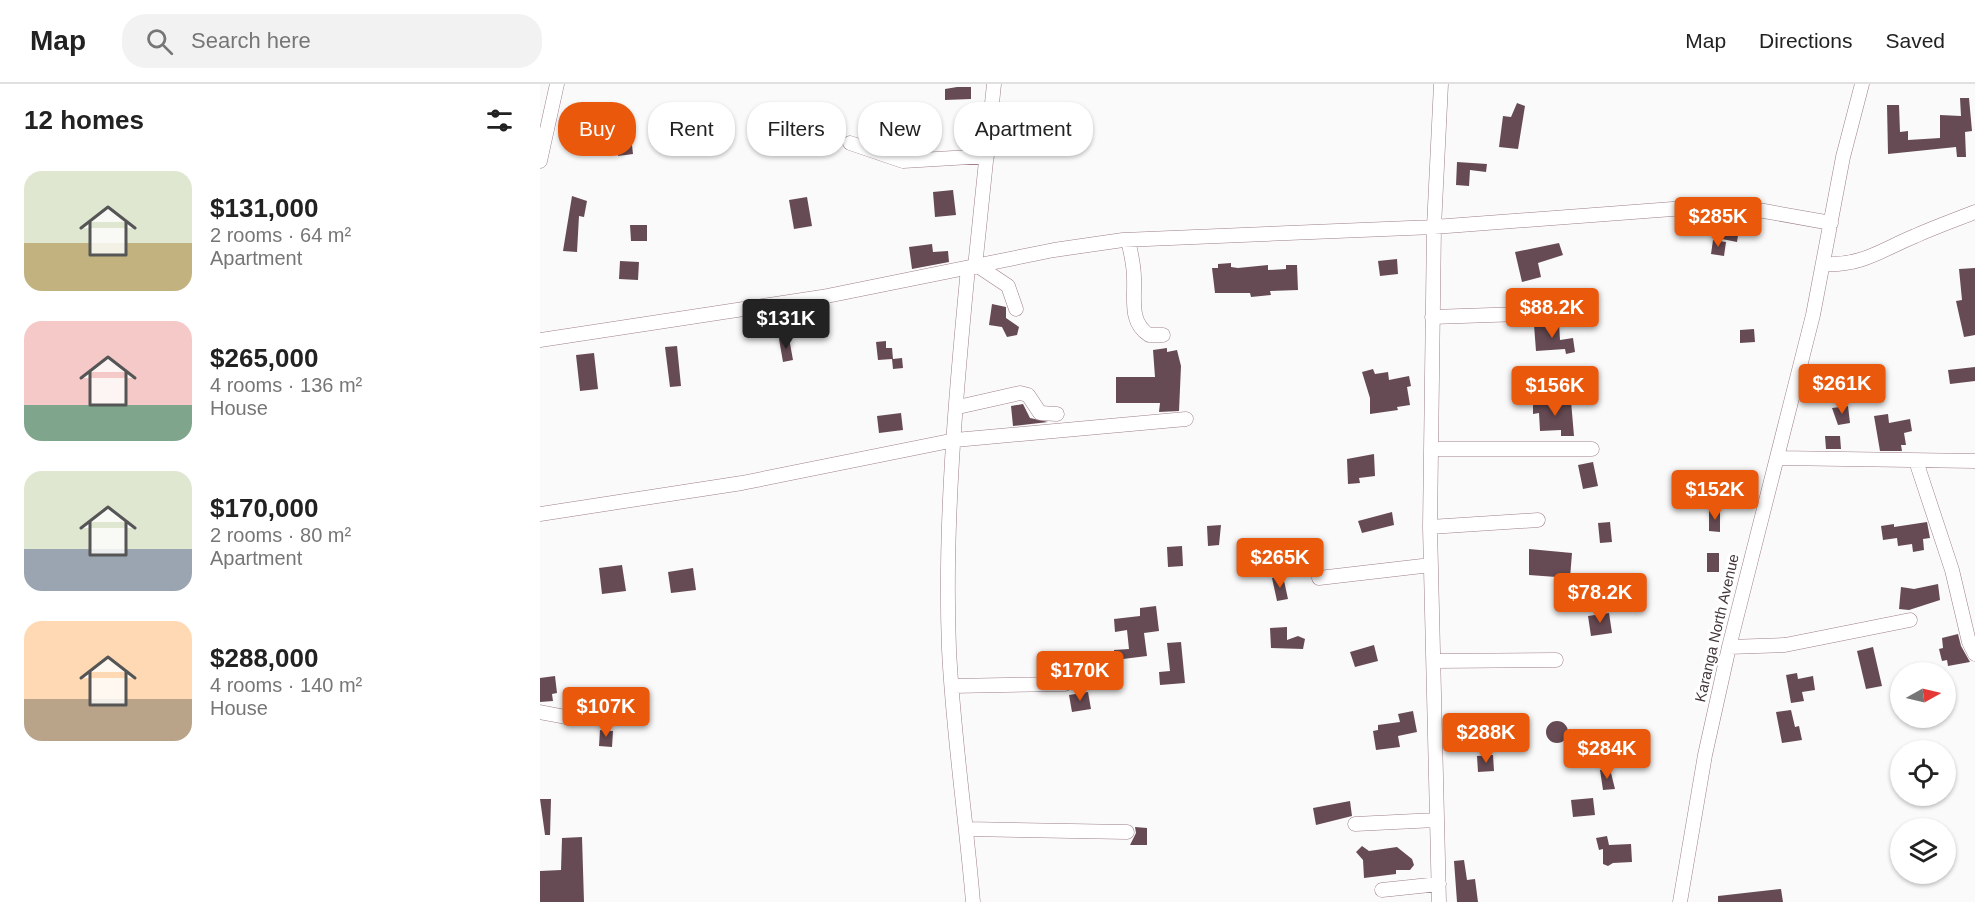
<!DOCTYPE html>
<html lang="en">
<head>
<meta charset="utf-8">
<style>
  :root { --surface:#fff; --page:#f2f2f2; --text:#222; --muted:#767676; --line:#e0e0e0; --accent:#ea580c }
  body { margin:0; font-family:Helvetica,sans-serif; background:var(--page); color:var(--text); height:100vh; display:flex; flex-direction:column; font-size:22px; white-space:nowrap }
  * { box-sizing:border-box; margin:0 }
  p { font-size:20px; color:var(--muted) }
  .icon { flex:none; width:33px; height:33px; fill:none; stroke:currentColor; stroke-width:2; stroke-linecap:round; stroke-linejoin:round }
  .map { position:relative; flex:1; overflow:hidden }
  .drawer { display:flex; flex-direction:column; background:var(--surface); width:540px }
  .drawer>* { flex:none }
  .hud { position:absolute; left:18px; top:18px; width:570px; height:54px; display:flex; gap:12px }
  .needle { width:39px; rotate:82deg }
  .fabs { position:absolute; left:1350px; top:578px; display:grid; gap:12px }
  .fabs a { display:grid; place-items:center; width:66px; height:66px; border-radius:50%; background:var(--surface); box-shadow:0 2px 4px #0004; font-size:30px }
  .price { position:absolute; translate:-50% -51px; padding:0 14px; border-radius:6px; background:var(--accent); color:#fff; font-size:20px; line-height:39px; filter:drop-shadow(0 2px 3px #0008) }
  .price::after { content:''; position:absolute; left:50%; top:36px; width:18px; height:14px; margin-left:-9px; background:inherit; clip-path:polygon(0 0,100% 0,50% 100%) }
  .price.selected { background:#222; color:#fff }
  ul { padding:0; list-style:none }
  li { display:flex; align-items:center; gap:18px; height:150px; padding:0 24px }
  li span { display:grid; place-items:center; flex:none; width:168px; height:120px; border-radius:18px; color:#555 }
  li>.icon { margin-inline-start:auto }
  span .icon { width:72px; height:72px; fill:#fffc; stroke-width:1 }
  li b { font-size:26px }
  h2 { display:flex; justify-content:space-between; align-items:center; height:72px; padding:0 24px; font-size:26px }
  .chip { padding:0 21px; border-radius:24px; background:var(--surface); box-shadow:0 2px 4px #0004; font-size:21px; line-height:54px }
  .chip.selected { background:var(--accent); color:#fff }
  header { display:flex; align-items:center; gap:36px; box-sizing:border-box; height:84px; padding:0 30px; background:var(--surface); border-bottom:2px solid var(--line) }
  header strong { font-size:28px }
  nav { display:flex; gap:33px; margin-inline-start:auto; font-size:21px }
  .search { width:420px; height:54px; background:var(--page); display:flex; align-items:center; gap:15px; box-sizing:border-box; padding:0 21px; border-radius:24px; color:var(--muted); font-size:22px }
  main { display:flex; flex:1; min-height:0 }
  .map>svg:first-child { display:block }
</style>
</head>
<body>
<header>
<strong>Map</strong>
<div class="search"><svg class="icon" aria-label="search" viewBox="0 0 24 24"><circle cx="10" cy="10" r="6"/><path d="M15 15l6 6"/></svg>Search here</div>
<nav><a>Map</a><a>Directions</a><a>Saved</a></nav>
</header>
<main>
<section class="drawer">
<h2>12 homes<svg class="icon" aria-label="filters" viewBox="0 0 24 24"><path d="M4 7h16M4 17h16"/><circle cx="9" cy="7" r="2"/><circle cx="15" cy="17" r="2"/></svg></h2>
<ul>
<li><span style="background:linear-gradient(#dfe7d0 60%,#c2b280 0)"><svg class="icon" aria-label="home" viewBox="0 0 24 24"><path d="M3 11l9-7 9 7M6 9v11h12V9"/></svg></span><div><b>$131,000</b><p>2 rooms · 64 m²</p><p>Apartment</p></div></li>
<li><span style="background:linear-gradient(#f6c9c9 70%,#7fa58c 0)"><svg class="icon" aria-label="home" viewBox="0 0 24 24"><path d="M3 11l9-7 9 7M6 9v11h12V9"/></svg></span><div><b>$265,000</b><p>4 rooms · 136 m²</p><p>House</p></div></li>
<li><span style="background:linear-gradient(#dfe7d0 65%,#9aa5b1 0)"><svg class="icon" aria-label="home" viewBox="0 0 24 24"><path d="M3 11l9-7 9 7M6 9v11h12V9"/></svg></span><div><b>$170,000</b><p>2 rooms · 80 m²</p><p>Apartment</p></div></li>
<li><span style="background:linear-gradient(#ffd9b3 65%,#b9a48a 0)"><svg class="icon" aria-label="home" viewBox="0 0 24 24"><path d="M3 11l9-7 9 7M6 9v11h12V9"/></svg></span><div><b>$288,000</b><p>4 rooms · 140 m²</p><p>House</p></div></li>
</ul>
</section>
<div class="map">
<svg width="1435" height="818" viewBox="0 0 1435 818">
  <rect width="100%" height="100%" fill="#fafafa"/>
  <path fill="#674b54" d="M 417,3 L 431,3 L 431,15 L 405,16 L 405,5 Z
    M 1420,14 L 1429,14 L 1432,47 L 1425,48 L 1426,73 L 1417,73 L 1416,63 L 1348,70 L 1347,21 L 1359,21 L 1360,48 L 1368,47 L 1368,56 L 1400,54 L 1400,31 L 1421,32 Z
    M 977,19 L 985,22 L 978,65 L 959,63 L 963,32 L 971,33 Z
    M 75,31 L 76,54 L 91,52 L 93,70 L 78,72 L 78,65 L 41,68 L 40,58 L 44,58 L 43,33 Z
    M 122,36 L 123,57 L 113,57 L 112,37 Z
    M 147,40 L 166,42 L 165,59 L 146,57 Z
    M 917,78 L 947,80 L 946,88 L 930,86 L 929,102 L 916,101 Z
    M 413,106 L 416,131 L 395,133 L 393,108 Z
    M 32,112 L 47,117 L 44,133 L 39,132 L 37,168 L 23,167 Z
    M 267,113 L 272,142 L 254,145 L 249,116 Z
    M 1185,136 L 1200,139 L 1197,158 L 1182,155 Z
    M 90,141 L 107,141 L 107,157 L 91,157 Z
    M 1173,156 L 1186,158 L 1184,172 L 1171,170 Z
    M 1019,159 L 1023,171 L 998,179 L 1001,193 L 982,198 L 975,168 Z
    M 392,160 L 393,168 L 408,167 L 409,178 L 372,185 L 369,163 Z
    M 857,175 L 858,190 L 840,192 L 838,177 Z
    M 80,177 L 99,178 L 98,196 L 79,195 Z
    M 691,179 L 691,183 L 698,184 L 728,181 L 728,186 L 746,185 L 746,181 L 757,181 L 758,206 L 730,207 L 731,211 L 711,213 L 710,209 L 675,209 L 672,184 L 678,184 L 678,180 Z
    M 1435,184 L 1435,251 L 1424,253 L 1416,217 L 1422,216 L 1419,185 Z
    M 452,220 L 466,223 L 466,234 L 479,243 L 477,251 L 467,253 L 462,243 L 449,241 Z
    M 1019,239 L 1020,256 L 1033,254 L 1035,268 L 1026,270 L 1025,265 L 996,267 L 994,241 Z
    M 1214,245 L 1215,258 L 1200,259 L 1200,246 Z
    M 249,254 L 253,276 L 243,278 L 239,255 Z
    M 346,257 L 346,264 L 352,264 L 353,275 L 362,274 L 363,284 L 353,285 L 352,275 L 338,276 L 336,258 Z
    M 137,262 L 141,302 L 130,303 L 125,263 Z
    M 627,264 L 627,268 L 637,266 L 641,282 L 639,327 L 619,328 L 620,319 L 576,319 L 576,293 L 615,293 L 613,266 Z
    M 54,269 L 58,305 L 40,307 L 36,271 Z
    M 1435,283 L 1435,297 L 1410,300 L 1408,286 Z
    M 833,285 L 835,290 L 848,288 L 849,296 L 869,292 L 871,302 L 867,303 L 870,321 L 857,323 L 858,326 L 830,330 L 830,314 L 822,288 Z
    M 1031,317 L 1034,352 L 1021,352 L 1021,346 L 1000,347 L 999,329 L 993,330 L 993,318 Z
    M 483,320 L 490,334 L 508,338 L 473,342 L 471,322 Z
    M 1308,322 L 1310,339 L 1298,341 L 1292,324 Z
    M 361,329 L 363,346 L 339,349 L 337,332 Z
    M 1348,330 L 1349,339 L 1370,335 L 1372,347 L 1364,349 L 1366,361 L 1361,361 L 1362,367 L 1340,367 L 1334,332 Z
    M 1285,352 L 1300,352 L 1301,365 L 1286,365 Z
    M 834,370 L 835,392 L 819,394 L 820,399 L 808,400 L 807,375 Z
    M 1053,378 L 1058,402 L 1043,405 L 1038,381 Z
    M 1169,427 L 1180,427 L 1180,448 L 1169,447 Z
    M 852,428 L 854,441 L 822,449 L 818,437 Z
    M 1070,438 L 1072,458 L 1060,459 L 1058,439 Z
    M 1387,438 L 1390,454 L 1383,455 L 1384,466 L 1373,468 L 1372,460 L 1358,462 L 1357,454 L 1343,456 L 1341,442 L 1354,440 L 1354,443 Z
    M 681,441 L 679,461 L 668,462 L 667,442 Z
    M 642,462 L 643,482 L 628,483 L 627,463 Z
    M 989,465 L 1032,469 L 1030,494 L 989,491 Z
    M 1167,469 L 1179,469 L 1179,488 L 1167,488 Z
    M 82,481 L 86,507 L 62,510 L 59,484 Z
    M 153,484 L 156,506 L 131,509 L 128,488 Z
    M 743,492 L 748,515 L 737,517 L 732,494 Z
    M 1398,500 L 1400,516 L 1369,526 L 1359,525 L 1361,503 L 1374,505 Z
    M 616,522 L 619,547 L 604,549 L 607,572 L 575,576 L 574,566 L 589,565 L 587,546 L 575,548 L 574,535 L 600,532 L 600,524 Z
    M 1069,529 L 1072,549 L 1051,552 L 1048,532 Z
    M 747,543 L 747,556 L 758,552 L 765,555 L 763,565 L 731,564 L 730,544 Z
    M 1418,550 L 1421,562 L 1430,578 L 1408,582 L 1407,576 L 1402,577 L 1399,565 L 1403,564 L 1402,554 Z
    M 641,558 L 645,599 L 620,601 L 619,588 L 630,587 L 627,559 Z
    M 834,561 L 838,577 L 815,583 L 810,568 Z
    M 1333,563 L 1342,602 L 1326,605 L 1317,567 Z
    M 1257,589 L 1258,595 L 1273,592 L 1275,606 L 1262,608 L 1264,617 L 1251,619 L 1246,591 Z
    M 15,592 L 17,609 L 12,610 L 13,617 L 0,618 L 0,594 Z
    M 548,608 L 551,625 L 532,628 L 529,611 Z
    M 1251,626 L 1255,643 L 1259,642 L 1262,656 L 1242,659 L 1236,628 Z
    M 873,627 L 877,648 L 858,652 L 860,663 L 836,666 L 833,647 L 838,646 L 838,641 L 860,638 L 858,630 Z
    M1006 648a11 11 0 1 1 22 0a11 11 0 1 1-22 0Z
    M 60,646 L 73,647 L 72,663 L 59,662 Z
    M 953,671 L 954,687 L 938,688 L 937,672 Z
    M 1070,685 L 1075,705 L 1063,706 L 1060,686 Z
    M 1053,714 L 1055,731 L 1033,733 L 1031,716 Z
    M 0,715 L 11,715 L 10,751 L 5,751 Z
    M 810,717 L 812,732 L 776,741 L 773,724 Z
    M 595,743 L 607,744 L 607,761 L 590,761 L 596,749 Z
    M 1067,752 L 1069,761 L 1091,760 L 1092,778 L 1073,779 L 1068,782 L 1063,780 L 1063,765 L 1059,766 L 1056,754 Z
    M 42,753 L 44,818 L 0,818 L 0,787 L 21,786 L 22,754 Z
    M 822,762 L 829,767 L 857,763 L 872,775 L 874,781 L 870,786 L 856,786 L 856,790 L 824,794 L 823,776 L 816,768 Z
    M 924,776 L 927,796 L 935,795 L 938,818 L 917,818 L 914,777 Z
    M 1241,805 L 1243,818 L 1178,818 L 1178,812 Z"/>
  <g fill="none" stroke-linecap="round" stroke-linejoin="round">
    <g stroke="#9e7f89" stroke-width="15">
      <path id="minor" d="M 310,59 L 363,77 L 447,72
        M 0,77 L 17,0
        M 588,156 C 591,169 594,181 594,194 C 595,215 589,238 609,251 L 623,251
        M 1284,180 C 1322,182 1341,166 1375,152 C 1395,143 1415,136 1435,128
        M 438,182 L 468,202 L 476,225
        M 435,183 L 454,0
        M 428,184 C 416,309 404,440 409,565 C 413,649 426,734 433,818
        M 892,233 L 981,230
        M 0,256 L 282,213 L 514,166 L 583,156 L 894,143 L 1159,123 L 1224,127 L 1291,139
        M 418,323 L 480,309 L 488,311 L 500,329 L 517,330
        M 892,365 L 1052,365
        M 1237,374 L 1435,377
        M 1376,377 L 1412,486 L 1429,558 L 1435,570
        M 0,430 L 202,399 L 415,356 L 646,335
        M 890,443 L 998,436
        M 779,494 L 891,481
        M 1189,563 L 1245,561 L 1370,536
        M 895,577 L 1016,576
        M 412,602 L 525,600
        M 0,628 L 31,634
        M 815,740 L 896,736
        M 427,745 L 587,748
        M 842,806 L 899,800
        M 899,818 L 890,443 L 894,143 L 901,0
        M 1140,818 L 1165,671 L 1189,563 L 1273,231 L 1303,73 L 1322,0"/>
    </g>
    <use href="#minor" stroke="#fff" stroke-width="14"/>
  </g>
  <g text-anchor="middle" stroke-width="6" stroke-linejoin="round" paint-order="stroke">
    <g font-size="15" fill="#423539" stroke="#fff">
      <text transform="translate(1177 544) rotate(-77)" y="5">Karanga North Avenue</text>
    </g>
  </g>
</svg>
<div class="fabs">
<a><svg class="needle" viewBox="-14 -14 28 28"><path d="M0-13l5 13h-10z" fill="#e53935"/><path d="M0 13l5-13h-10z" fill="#767676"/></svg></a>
<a><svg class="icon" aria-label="locate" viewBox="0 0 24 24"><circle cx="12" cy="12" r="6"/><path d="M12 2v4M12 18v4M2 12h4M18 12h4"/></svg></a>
<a><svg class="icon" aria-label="layers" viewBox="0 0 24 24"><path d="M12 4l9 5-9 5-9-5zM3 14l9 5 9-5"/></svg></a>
</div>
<b class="price" style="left:1178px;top:164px">$285K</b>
<b class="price" style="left:1012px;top:255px">$88.2K</b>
<b class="price selected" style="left:246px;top:266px">$131K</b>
<b class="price" style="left:1302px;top:331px">$261K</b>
<b class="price" style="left:1015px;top:333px">$156K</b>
<b class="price" style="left:1175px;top:437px">$152K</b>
<b class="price" style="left:740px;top:505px">$265K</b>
<b class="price" style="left:1060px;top:540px">$78.2K</b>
<b class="price" style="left:540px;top:618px">$170K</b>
<b class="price" style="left:66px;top:654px">$107K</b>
<b class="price" style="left:946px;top:680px">$288K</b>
<b class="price" style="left:1067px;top:696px">$284K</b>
<div class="hud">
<a class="chip selected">Buy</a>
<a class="chip">Rent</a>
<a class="chip">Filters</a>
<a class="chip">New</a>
<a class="chip">Apartment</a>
</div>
</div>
</main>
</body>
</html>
